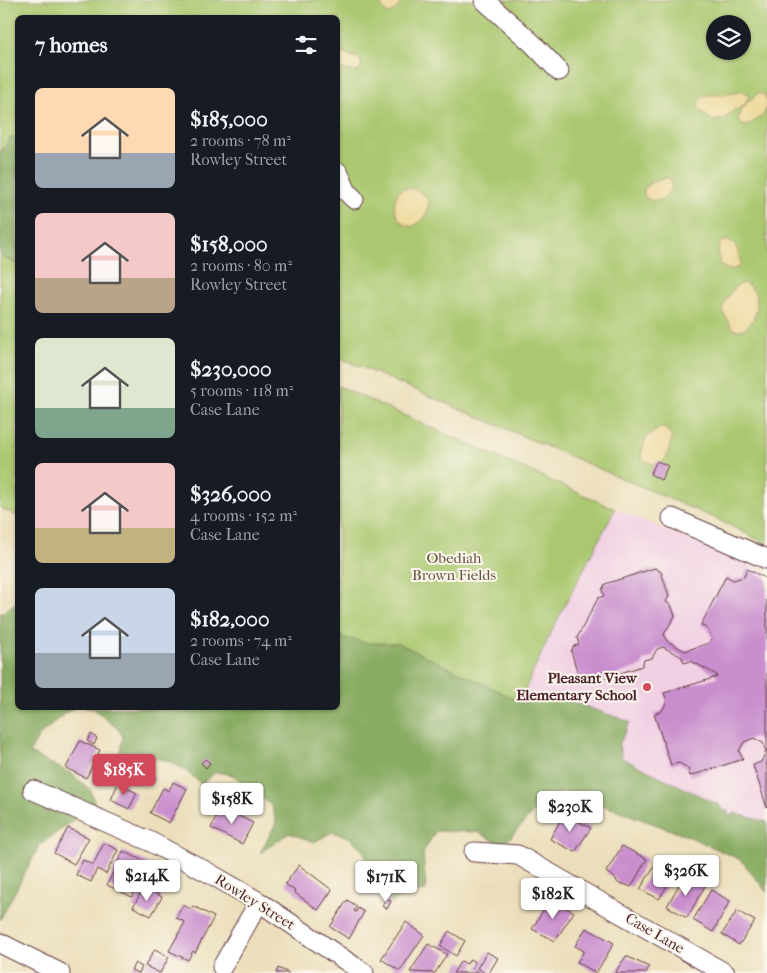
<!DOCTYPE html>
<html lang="en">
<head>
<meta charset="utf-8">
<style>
  :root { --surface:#171b24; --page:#20242c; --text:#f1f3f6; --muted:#9ea1a6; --accent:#d1495b }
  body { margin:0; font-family:"IM FELL French Canon",serif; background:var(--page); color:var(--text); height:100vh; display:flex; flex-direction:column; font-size:19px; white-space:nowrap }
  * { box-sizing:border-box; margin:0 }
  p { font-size:16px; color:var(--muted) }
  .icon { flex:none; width:28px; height:28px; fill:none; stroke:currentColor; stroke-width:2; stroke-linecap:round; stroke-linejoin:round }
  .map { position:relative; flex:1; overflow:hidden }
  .sheet { position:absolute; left:15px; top:15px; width:325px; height:695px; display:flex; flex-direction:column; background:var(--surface); border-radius:8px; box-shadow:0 1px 4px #0004 }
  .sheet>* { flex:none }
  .buttons { position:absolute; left:706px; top:15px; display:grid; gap:10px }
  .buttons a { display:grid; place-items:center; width:45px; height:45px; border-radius:50%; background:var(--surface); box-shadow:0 1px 4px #0004; font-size:25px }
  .price { position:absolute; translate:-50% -42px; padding:0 11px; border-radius:5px; background:#fff; color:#222; font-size:16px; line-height:32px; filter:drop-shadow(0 1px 2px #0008) }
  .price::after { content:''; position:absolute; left:50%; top:30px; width:15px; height:11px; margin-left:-8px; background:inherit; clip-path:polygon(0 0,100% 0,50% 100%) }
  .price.on { background:var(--accent); color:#fff }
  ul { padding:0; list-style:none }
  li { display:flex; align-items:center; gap:15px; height:125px; padding:0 20px }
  li span { display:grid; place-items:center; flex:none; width:140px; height:100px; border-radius:8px; color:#555 }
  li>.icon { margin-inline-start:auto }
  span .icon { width:60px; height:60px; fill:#fffc; stroke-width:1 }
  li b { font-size:21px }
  h2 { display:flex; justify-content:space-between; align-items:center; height:60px; padding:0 20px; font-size:21px }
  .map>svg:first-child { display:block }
</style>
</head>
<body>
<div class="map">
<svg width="767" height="973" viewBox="0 0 767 973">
  <rect width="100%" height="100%" fill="#fbf7ec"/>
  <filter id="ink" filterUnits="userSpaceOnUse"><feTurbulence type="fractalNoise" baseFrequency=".02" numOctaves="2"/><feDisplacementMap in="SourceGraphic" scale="10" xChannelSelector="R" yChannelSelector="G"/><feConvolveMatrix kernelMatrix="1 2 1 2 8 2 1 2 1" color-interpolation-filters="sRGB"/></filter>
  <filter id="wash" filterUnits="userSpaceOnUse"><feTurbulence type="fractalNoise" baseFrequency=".0096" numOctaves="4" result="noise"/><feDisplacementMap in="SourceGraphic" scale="20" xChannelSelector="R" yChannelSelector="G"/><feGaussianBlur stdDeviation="1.12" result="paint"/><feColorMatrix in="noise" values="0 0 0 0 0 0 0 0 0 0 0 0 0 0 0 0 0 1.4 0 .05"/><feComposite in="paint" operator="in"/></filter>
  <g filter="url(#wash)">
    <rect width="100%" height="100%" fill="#ebdeba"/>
    <path fill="#f1d0e4" d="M 615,509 L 754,566 L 767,573 L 767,849 L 501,743 L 551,632 Z"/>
    <path fill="#abc86f" stroke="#7a744d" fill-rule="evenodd" d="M 0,0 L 767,0 L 767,544 L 719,520 L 338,357 L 338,18 L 18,18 L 17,215 L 0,207 ZM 715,24 L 742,24 L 742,51 L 715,51 Z
      M 0,235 L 17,243 L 17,516 L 0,508 Z
      M 338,386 L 615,509 L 551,632 L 501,743 L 338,666 Z"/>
    <path fill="#88ac62" stroke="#696646" d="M 10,138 L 17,139 L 17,264 L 0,256 L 0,154 Z
      M 17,602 L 18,708 L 74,708 L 65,713 L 39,736 L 29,753 L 70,773 L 91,790 L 95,805 L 93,809 L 84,812 L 39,846 L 0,920 L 0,614 Z
      M 338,634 L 342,637 L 368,643 L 398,643 L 523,703 L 539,697 L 564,699 L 630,722 L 619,745 L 622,758 L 719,805 L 724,811 L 727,810 L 729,817 L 734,813 L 767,822 L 767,892 L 741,860 L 690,837 L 564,791 L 534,811 L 503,846 L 478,832 L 436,831 L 423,852 L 426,891 L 403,894 L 391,904 L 384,898 L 385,883 L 370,868 L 363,850 L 349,837 L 332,832 L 314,842 L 289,833 L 260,853 L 276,823 L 272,806 L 233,775 L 216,772 L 201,784 C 187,771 172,758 151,758 C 146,758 141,763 136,764 L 119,756 L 123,737 L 118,729 L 94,709 L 86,708 L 338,708 Z"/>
    <path fill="#eeda9e" stroke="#9c7c64" d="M 379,0 L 399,0 L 400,5 L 390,14 L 384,11 Z
      M 338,52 L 357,58 L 361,62 L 361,68 L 356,72 L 341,69 L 338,66 Z
      M 739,92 L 750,94 L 744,106 L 733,111 L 724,119 L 712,121 L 697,107 C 701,92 711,95 723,95 C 728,94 734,93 739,92 Z
      M 759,93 L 765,95 L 767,103 L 764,115 L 747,126 L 743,125 L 738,121 C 738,110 750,99 759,93 Z
      M 668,178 L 671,180 L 672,186 C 667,197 657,206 645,197 L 644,190 C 648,182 660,178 668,178 Z
      M 404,188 C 416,188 421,192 429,200 C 427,216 426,219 412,227 C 410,226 407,225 404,224 C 392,216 391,194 404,188 Z
      M 722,241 L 731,241 L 737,248 L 741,265 C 734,270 731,271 722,267 C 719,258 715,249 722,241 Z
      M 742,283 C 767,289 757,329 739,330 C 735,331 732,328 730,324 C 728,320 724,315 723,311 C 722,301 734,286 742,283 Z
      M 660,428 L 667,429 L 672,438 L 666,458 L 658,466 L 643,460 C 641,454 641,453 643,447 C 648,432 648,437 660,428 Z"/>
    <g id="blocks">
      <path fill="#c98ecd" d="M 657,461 L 668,466 L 661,480 L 650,474 Z
        M 655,568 L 661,572 L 669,596 L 666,602 L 671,605 L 675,616 L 664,634 L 667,641 L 685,651 L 709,643 L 712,639 L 708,629 L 701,625 L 726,576 L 733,580 L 744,577 L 747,569 L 767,579 L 767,808 L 753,765 L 761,762 L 766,752 L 763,743 L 754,738 L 744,742 L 739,751 L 743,759 L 690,776 L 688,768 L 679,763 L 671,765 L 654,714 L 662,711 L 667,701 L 664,693 L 717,677 L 717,675 L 691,661 L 684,663 L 682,657 L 663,647 L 657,649 L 652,658 L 644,660 L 642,666 L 597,681 L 586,683 L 580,681 L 571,651 L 574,646 L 579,644 L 577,638 L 598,598 L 604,596 L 602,590 L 605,584 Z
        M 91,734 L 97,738 L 94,745 L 87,741 Z
        M 80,741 L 100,750 L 86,778 L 66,768 Z
        M 205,759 L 210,763 L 206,768 L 201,763 Z
        M 149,774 L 155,778 L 152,783 L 145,779 Z
        M 119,781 L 126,785 L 125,787 L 137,793 L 129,809 L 111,800 Z
        M 173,782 L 187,789 L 169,823 L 150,813 L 163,788 L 169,791 Z
        M 221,807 L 253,823 L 242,844 L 211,828 Z
        M 564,814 L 591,828 L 575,852 L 550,839 Z
        M 68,828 L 89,838 L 74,864 L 54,853 Z
        M 104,843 L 118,850 L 106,874 L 97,869 L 91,882 L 76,875 L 83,860 L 93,865 Z
        M 622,846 L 647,859 L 631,887 L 624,884 L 620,884 L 617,882 L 616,879 L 606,872 Z
        M 123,851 L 148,863 L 132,897 L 107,885 Z
        M 658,861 L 676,871 L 659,899 L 640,889 Z
        M 299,865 L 332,890 L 318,910 L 294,892 L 295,891 L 285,884 Z
        M 684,876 L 705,886 L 687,918 L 667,906 Z
        M 144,887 L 162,897 L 151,916 L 133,907 Z
        M 711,890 L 730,901 L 713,932 L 693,920 Z
        M 386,898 L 391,901 L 387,909 L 382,906 Z
        M 550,899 L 574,912 L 555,941 L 532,929 Z
        M 347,900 L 357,906 L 354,911 L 356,912 L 358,908 L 364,912 L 349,939 L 330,927 Z
        M 183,905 L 191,909 L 193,906 L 214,917 L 195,953 L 193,951 L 188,960 L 169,951 L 185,922 L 176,918 Z
        M 737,911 L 755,921 L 739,945 L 722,934 Z
        M 406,922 L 424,935 L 400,971 L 381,959 Z
        M 586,928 L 614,943 L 596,973 L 577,962 L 584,951 L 575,946 Z
        M 449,931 L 465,941 L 456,956 L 440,946 Z
        M 428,944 L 447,954 L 435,973 L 410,972 Z
        M 155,949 L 169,957 L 160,973 L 145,966 Z
        M 487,952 L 498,958 L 489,973 L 485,973 L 477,968 Z
        M 626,956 L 649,967 L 646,973 L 615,973 Z
        M 470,959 L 475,962 L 472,968 L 480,973 L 453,973 L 461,961 L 467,964 Z
        M 135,963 L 142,967 L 139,973 L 131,970 Z
        M 278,968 L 289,973 L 276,973 Z"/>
    </g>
  </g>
  <g filter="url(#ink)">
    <use href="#blocks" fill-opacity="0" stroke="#623c40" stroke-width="1"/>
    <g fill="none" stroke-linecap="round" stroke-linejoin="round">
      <g stroke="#623c40" stroke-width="21">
        <path id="minor" d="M 484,0 L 532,43 L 559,71
          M 338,172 L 347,192 L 354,199
          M 672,518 L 767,559
          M 33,790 L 149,841 L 209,873 L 259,902 L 364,973
          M 474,852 L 518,855 L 725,973
          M 0,943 L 60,973
          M 222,967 L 259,902"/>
      </g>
      <use href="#minor" stroke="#fff" stroke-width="19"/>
    </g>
  </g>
  <circle fill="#d1495b" stroke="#fbf7ec" stroke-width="2" cx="647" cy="687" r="5"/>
  <g text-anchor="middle" stroke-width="4" stroke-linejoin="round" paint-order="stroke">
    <g font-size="15" fill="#67523f" stroke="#fbf7ec">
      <text x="454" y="563">Obediah<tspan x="454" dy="17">Brown Fields</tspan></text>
    </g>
    <g font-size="15" font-weight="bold" fill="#4a1f2b" stroke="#fbf7ec" text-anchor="end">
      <text x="637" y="683">Pleasant View<tspan x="637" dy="17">Elementary School</tspan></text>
    </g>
    <g font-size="15" fill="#4a1f2b" stroke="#fbf7ec">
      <text transform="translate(255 902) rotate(32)" y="5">Rowley Street</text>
      <text transform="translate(655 933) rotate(30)" y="5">Case Lane</text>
    </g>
  </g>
</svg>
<div class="buttons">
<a><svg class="icon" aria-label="layers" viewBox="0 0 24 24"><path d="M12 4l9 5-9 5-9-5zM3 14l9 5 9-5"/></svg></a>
</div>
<b class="price on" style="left:124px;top:796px">$185K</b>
<b class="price" style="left:232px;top:825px">$158K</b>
<b class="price" style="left:570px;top:833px">$230K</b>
<b class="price" style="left:686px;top:897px">$326K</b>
<b class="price" style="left:147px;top:902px">$214K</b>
<b class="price" style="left:386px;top:903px">$171K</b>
<b class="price" style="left:553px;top:920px">$182K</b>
<section class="sheet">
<h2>7 homes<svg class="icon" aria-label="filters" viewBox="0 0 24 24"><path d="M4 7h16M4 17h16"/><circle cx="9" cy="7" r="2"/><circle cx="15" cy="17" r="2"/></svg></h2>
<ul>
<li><span style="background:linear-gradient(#ffd9b3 65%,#9aa5b1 0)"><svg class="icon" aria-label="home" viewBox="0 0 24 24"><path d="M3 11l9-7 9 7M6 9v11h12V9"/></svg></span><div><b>$185,000</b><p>2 rooms · 78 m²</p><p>Rowley Street</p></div></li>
<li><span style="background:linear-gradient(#f6c9c9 65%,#b9a48a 0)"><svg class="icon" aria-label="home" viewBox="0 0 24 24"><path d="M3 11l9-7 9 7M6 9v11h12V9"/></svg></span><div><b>$158,000</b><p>2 rooms · 80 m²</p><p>Rowley Street</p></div></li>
<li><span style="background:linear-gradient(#dfe7d0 70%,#7fa58c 0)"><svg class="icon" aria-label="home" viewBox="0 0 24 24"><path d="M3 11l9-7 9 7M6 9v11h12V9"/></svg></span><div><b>$230,000</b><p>5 rooms · 118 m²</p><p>Case Lane</p></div></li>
<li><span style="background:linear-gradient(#f6c9c9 65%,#c2b280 0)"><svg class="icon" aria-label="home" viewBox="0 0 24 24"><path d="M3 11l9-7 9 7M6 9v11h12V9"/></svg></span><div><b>$326,000</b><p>4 rooms · 152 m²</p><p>Case Lane</p></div></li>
<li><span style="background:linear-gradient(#c9d6e8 65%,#9aa5b1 0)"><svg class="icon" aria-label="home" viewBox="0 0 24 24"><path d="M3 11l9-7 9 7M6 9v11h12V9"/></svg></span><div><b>$182,000</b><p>2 rooms · 74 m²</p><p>Case Lane</p></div></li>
</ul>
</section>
</div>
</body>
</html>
